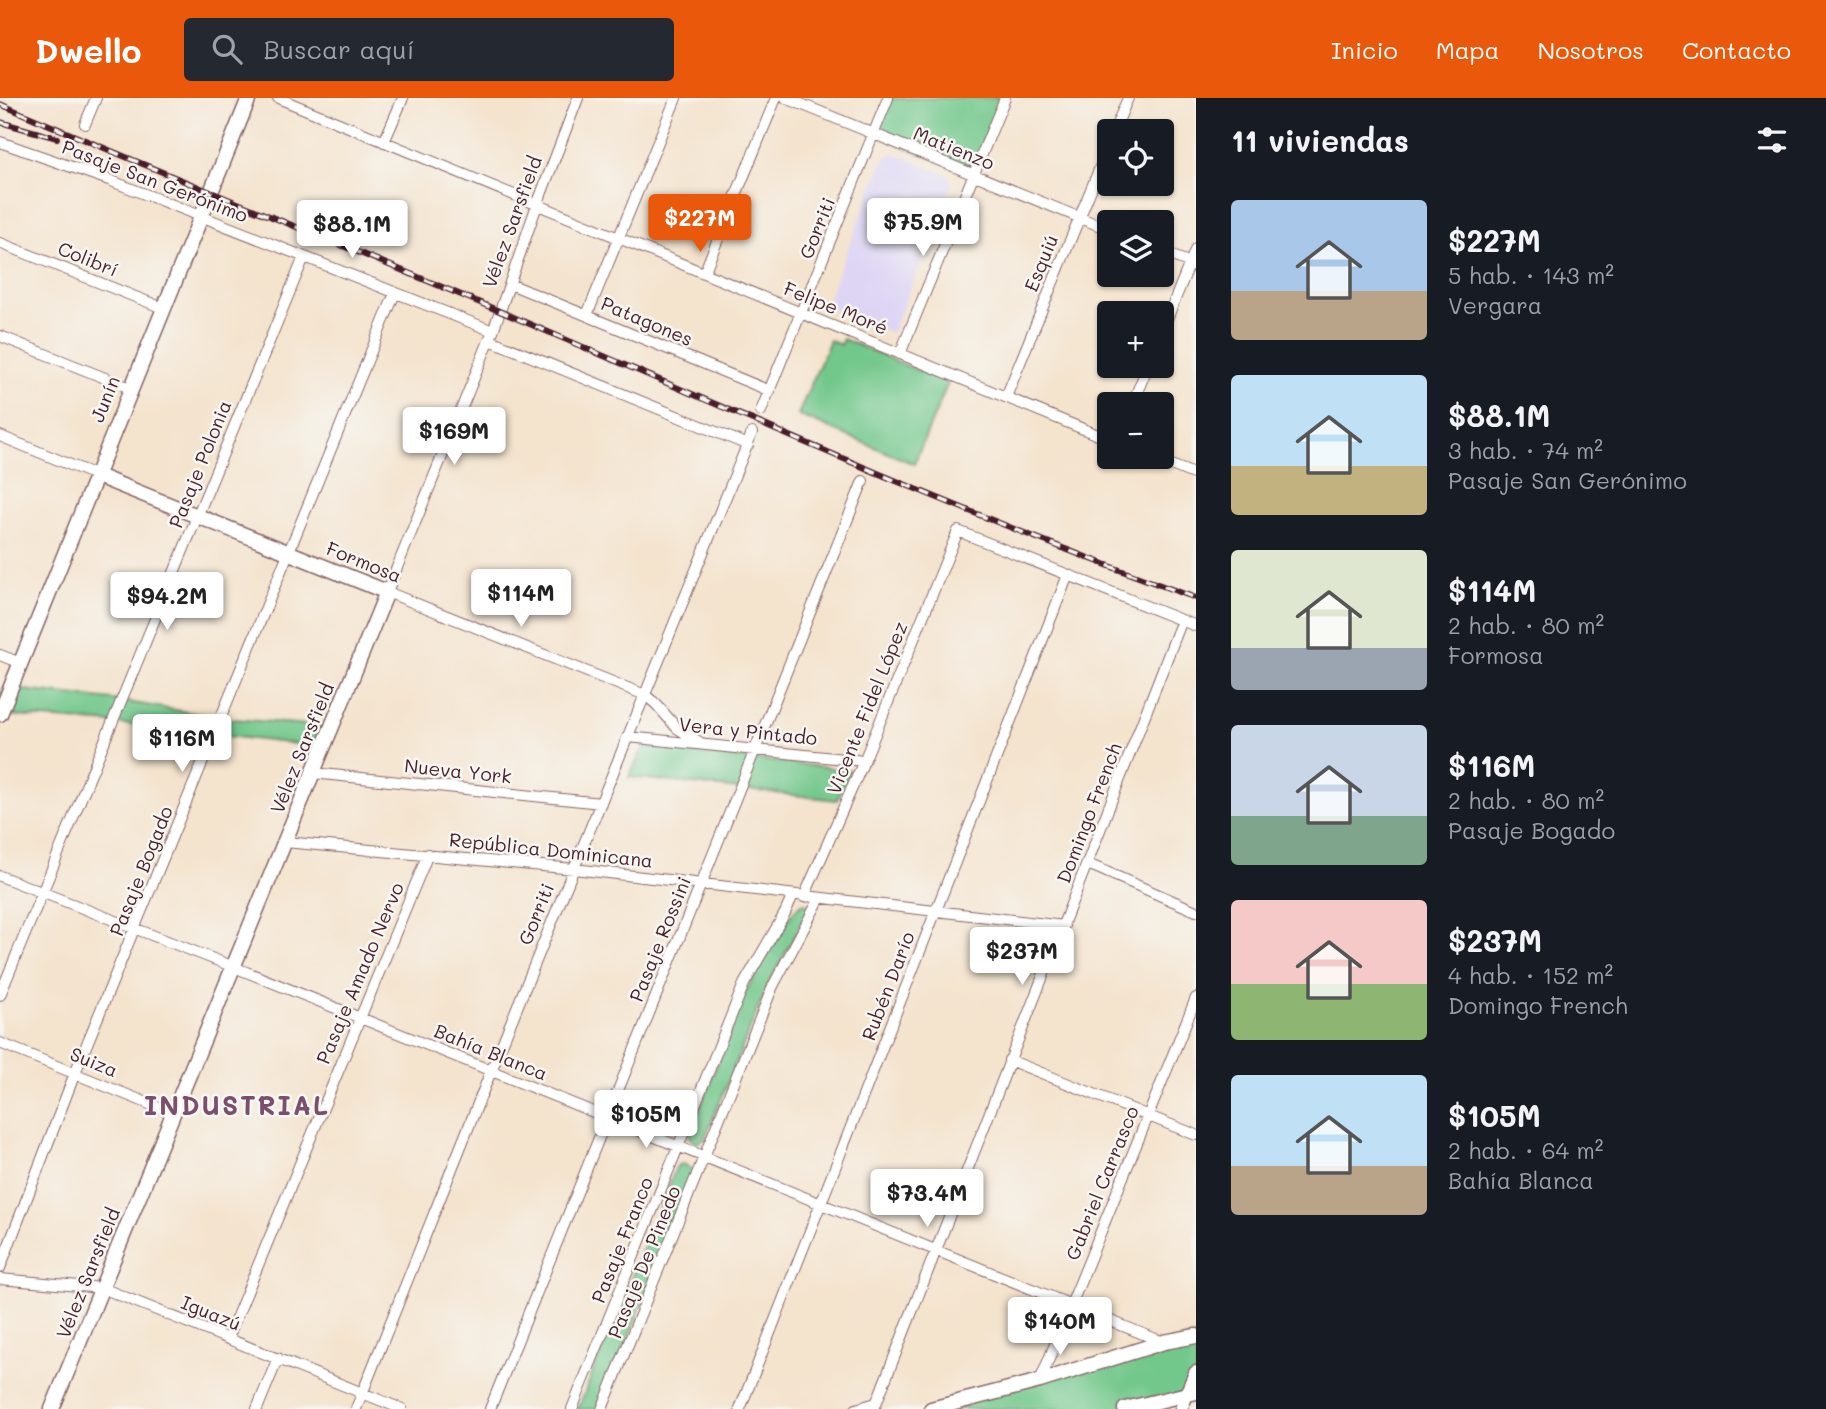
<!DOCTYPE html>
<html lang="es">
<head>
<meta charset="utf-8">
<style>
  :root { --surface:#171b24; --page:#242831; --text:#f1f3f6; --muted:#9ea1a6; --accent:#ea580c }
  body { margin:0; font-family:Mali,sans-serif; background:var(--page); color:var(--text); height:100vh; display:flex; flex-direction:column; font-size:26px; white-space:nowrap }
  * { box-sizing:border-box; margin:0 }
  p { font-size:23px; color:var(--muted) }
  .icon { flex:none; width:38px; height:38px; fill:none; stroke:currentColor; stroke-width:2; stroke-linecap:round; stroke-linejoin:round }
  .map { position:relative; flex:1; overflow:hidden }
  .panel { display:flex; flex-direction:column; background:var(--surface); width:630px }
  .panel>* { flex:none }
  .buttons { position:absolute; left:1097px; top:21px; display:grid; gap:14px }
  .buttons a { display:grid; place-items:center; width:77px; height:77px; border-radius:7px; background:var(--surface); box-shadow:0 2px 5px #0004; font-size:35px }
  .price { position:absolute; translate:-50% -60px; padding:0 16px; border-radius:7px; background:#fff; color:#222; font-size:23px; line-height:46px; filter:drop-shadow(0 2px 4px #0008) }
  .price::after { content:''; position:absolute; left:50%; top:42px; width:21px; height:16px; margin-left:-10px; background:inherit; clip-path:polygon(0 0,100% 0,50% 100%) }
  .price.active { background:var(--accent); color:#fff }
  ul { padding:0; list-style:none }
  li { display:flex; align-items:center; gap:21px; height:175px; padding:0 35px }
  li span { display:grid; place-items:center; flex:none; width:196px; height:140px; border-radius:7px; color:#555 }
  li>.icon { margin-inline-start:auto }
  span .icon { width:84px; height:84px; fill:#fffc; stroke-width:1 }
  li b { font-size:30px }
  h2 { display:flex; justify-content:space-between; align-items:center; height:84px; padding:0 35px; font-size:30px }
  header { display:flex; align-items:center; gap:42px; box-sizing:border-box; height:98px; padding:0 35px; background:var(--accent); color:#fff }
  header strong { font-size:33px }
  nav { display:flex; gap:38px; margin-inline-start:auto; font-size:24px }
  .search { width:490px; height:63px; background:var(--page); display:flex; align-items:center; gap:18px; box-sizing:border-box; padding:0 24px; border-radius:7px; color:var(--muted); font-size:26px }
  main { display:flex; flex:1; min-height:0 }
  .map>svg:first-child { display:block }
</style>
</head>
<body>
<header>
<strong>Dwello</strong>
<div class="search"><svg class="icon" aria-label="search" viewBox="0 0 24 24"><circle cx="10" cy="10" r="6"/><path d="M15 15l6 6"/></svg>Buscar aquí</div>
<nav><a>Inicio</a><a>Mapa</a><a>Nosotros</a><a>Contacto</a></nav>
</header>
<main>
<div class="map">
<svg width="1196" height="1311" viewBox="0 0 1196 1311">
  <rect width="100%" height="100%" fill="#f6f6f2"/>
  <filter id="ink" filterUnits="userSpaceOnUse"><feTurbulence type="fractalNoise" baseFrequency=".0143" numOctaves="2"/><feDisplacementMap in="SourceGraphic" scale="14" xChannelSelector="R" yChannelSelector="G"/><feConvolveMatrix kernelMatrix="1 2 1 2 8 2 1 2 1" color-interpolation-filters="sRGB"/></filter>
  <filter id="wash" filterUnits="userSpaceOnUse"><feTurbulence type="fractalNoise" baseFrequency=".00686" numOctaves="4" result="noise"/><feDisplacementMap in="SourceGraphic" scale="28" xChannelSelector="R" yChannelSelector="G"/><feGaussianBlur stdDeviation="1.57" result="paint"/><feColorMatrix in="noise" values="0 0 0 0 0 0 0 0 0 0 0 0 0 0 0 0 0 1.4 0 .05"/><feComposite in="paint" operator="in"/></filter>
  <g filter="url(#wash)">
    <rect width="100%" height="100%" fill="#f4e3cd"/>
    <path fill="#ded5f5" d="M 893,55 L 949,78 L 952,88 L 892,235 L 825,208 L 884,61 Z"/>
    <path fill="#72c78b" stroke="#5e735b" stroke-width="2" d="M 888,0 L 1005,0 L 973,77 L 874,36 Z
      M 843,241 L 948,285 L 914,366 L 798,317 L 830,242 L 840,247 Z
      M 24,592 L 122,603 L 222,620 L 331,629 L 323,649 L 113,625 L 0,617 L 0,594 Z
      M 644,649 L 850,672 L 837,702 L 629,679 Z
      M 805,805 L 809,808 L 809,811 L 767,889 L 704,1042 L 696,1045 L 690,1040 L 690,1035 L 747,891 L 792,815 L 800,807 Z
      M 684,1066 L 693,1072 L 693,1078 L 600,1311 L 578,1311 L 675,1072 L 678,1067 Z
      M 1196,1238 L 1196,1275 L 1188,1294 L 1125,1311 L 931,1311 Z"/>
  </g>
  <g filter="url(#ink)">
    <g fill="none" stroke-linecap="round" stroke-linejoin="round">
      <g stroke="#866464" stroke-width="12">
        <path id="minor" d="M 278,0 L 1110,342
          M 578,0 L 537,107 L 493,233 L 387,494 L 645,597 L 656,606 L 677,630 L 701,645
          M 786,0 L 1110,132
          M 85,26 L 96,0
          M 1114,33 L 1128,0
          M 0,44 L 109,82 L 493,233
          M 384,44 L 403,0
          M 0,145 L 163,210
          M 1162,154 L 1196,167
          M 704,175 L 776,0
          M 510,186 L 770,293
          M 587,217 L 676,0
          M 1162,233 L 1196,150
          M 0,238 L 130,290
          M 490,242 L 748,347
          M 900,256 L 1005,0
          M 1006,299 L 1110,45
          M 1132,306 L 1148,268
          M 761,313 L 888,0
          M 0,338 L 95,377
          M 1151,359 L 1196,377
          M 0,557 L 20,565
          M 628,639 L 864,663
          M 313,675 L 601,705
          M 285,744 L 574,771 L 1064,828
          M 1088,766 L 1196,813
          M 0,778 L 234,869 L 1163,1244
          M 804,799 L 864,663 L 958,433 L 1196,528
          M 0,897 L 304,159
          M 0,945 L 174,1016
          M 1009,962 L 1196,1037
          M 0,1170 L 75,975 L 395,195
          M 0,1181 L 102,1190 L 402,1311
          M 228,1240 L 428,756
          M 1040,1283 L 1196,900
          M 257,1311 L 278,1260
          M 356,1311 L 491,973 L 752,335
          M 490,1311 L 863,383
          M 572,1311 L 744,886 L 785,815 L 793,797
          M 602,1311 L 773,888 L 820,800
          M 740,1311 L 1068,477
          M 856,1311 L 876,1305
          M 874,1311 L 1182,522"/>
      </g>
      <g stroke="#866464" stroke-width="15">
        <path id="tertiary" d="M 1181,1311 L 1188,1294"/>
      </g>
      <g stroke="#866464" stroke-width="17">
        <path id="secondary" d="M 0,616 L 249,0
          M 1188,1294 L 1196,1275
          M 52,1311 L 387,494 L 95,377
          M 931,1311 L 1040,1283 L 1164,1244 L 1196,1238
          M 1125,1311 L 1196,1294"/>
      </g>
      <use href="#minor" stroke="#fff" stroke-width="10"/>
      <use href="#tertiary" stroke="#fff" stroke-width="12"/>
      <use href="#secondary" stroke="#fff" stroke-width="14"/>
      <g stroke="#4a1f2b" stroke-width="6">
        <path id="rail" d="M 0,6 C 167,78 337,144 504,215 C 733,313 962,416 1196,500
          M 0,24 L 57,40"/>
      </g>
      <use href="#rail" stroke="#f6f6f2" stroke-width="3.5" stroke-dasharray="10" stroke-linecap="butt"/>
    </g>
  </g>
  <g text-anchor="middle" stroke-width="5" stroke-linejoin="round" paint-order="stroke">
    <g font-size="19" fill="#4a1f2b" stroke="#f6f6f2">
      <text transform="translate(954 50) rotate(22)" y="7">Matienzo</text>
      <text transform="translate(155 83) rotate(21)" y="7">Pasaje San Gerónimo</text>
      <text transform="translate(512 124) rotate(-70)" y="7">Vélez Sarsfield</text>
      <text transform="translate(817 130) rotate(-68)" y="7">Gorriti</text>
      <text transform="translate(88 161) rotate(22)" y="7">Colibrí</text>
      <text transform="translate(1041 165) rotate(-68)" y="7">Esquiú</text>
      <text transform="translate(836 210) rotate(22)" y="7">Felipe Moré</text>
      <text transform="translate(647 223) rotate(23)" y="7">Patagones</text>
      <text transform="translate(105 301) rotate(-68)" y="7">Junín</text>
      <text transform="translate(200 366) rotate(-68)" y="7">Pasaje Polonia</text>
      <text transform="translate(364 464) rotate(22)" y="7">Formosa</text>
      <text transform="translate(867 610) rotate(-68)" y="7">Vicente Fidel López</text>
      <text transform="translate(748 633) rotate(6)" y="7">Vera y Pintado</text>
      <text transform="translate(302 650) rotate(-68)" y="7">Vélez Sarsfield</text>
      <text transform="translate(458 673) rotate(6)" y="7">Nueva York</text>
      <text transform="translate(1089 715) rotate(-69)" y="7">Domingo French</text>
      <text transform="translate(551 752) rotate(6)" y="7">República Dominicana</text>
      <text transform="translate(141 773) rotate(-68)" y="7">Pasaje Bogado</text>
      <text transform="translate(536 816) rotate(-68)" y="7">Gorriti</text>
      <text transform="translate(660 841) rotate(-68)" y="7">Pasaje Rossini</text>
      <text transform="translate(360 875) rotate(-67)" y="7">Pasaje Amado Nervo</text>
      <text transform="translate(888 888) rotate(-69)" y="7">Rubén Darío</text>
      <text transform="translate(491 954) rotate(22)" y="7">Bahía Blanca</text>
      <text transform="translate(94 964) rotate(22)" y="7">Suiza</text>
      <text transform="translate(1102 1085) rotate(-68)" y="7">Gabriel Carrasco</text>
      <text transform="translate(622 1142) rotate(-68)" y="7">Pasaje Franco</text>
      <text transform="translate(644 1164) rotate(-68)" y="7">Pasaje De Pinedo</text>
      <text transform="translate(88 1175) rotate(-68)" y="7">Vélez Sarsfield</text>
      <text transform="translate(211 1215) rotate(22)" y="7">Iguazú</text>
    </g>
    <g font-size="26" font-weight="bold" letter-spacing="2" fill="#7b4e6b" stroke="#f6f6f2">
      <text x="237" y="1017">INDUSTRIAL</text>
    </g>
  </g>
</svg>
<div class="buttons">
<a><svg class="icon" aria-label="locate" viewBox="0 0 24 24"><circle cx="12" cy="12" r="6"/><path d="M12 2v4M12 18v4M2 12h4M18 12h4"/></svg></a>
<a><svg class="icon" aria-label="layers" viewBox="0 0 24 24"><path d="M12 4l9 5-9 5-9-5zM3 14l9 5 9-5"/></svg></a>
<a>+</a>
<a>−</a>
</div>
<b class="price active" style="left:700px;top:156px">$227M</b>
<b class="price" style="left:923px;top:160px">$75.9M</b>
<b class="price" style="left:352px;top:162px">$88.1M</b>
<b class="price" style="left:454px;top:369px">$169M</b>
<b class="price" style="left:521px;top:531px">$114M</b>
<b class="price" style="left:167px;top:534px">$94.2M</b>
<b class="price" style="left:182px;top:676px">$116M</b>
<b class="price" style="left:1022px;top:889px">$237M</b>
<b class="price" style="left:646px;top:1052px">$105M</b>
<b class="price" style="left:927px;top:1131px">$73.4M</b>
<b class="price" style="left:1060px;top:1259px">$140M</b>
</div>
<section class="panel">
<h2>11 viviendas<svg class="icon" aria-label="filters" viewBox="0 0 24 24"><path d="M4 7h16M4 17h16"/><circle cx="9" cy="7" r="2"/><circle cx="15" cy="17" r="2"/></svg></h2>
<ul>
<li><span style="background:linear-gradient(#a9c7e8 65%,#b9a48a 0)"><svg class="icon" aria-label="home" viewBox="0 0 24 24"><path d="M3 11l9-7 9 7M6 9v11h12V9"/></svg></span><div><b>$227M</b><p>5 hab. · 143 m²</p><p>Vergara</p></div></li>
<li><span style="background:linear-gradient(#bfe0f5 65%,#c2b280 0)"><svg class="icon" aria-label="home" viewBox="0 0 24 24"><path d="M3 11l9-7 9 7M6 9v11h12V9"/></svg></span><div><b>$88.1M</b><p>3 hab. · 74 m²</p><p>Pasaje San Gerónimo</p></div></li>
<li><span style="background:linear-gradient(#dfe7d0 70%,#9aa5b1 0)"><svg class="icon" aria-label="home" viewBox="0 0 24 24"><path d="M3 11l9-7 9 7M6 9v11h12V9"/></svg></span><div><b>$114M</b><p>2 hab. · 80 m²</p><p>Formosa</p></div></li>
<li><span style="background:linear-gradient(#c9d6e8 65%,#7fa58c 0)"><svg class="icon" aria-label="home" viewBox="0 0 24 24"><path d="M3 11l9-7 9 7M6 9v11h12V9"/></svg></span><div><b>$116M</b><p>2 hab. · 80 m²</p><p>Pasaje Bogado</p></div></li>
<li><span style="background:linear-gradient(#f6c9c9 60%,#8fb573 0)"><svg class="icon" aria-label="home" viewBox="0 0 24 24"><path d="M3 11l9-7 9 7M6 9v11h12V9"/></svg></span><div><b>$237M</b><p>4 hab. · 152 m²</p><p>Domingo French</p></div></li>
<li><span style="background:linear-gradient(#bfe0f5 65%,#b9a48a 0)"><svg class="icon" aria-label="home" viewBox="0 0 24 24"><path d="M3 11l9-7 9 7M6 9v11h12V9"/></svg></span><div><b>$105M</b><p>2 hab. · 64 m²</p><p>Bahía Blanca</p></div></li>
</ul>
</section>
</main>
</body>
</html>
